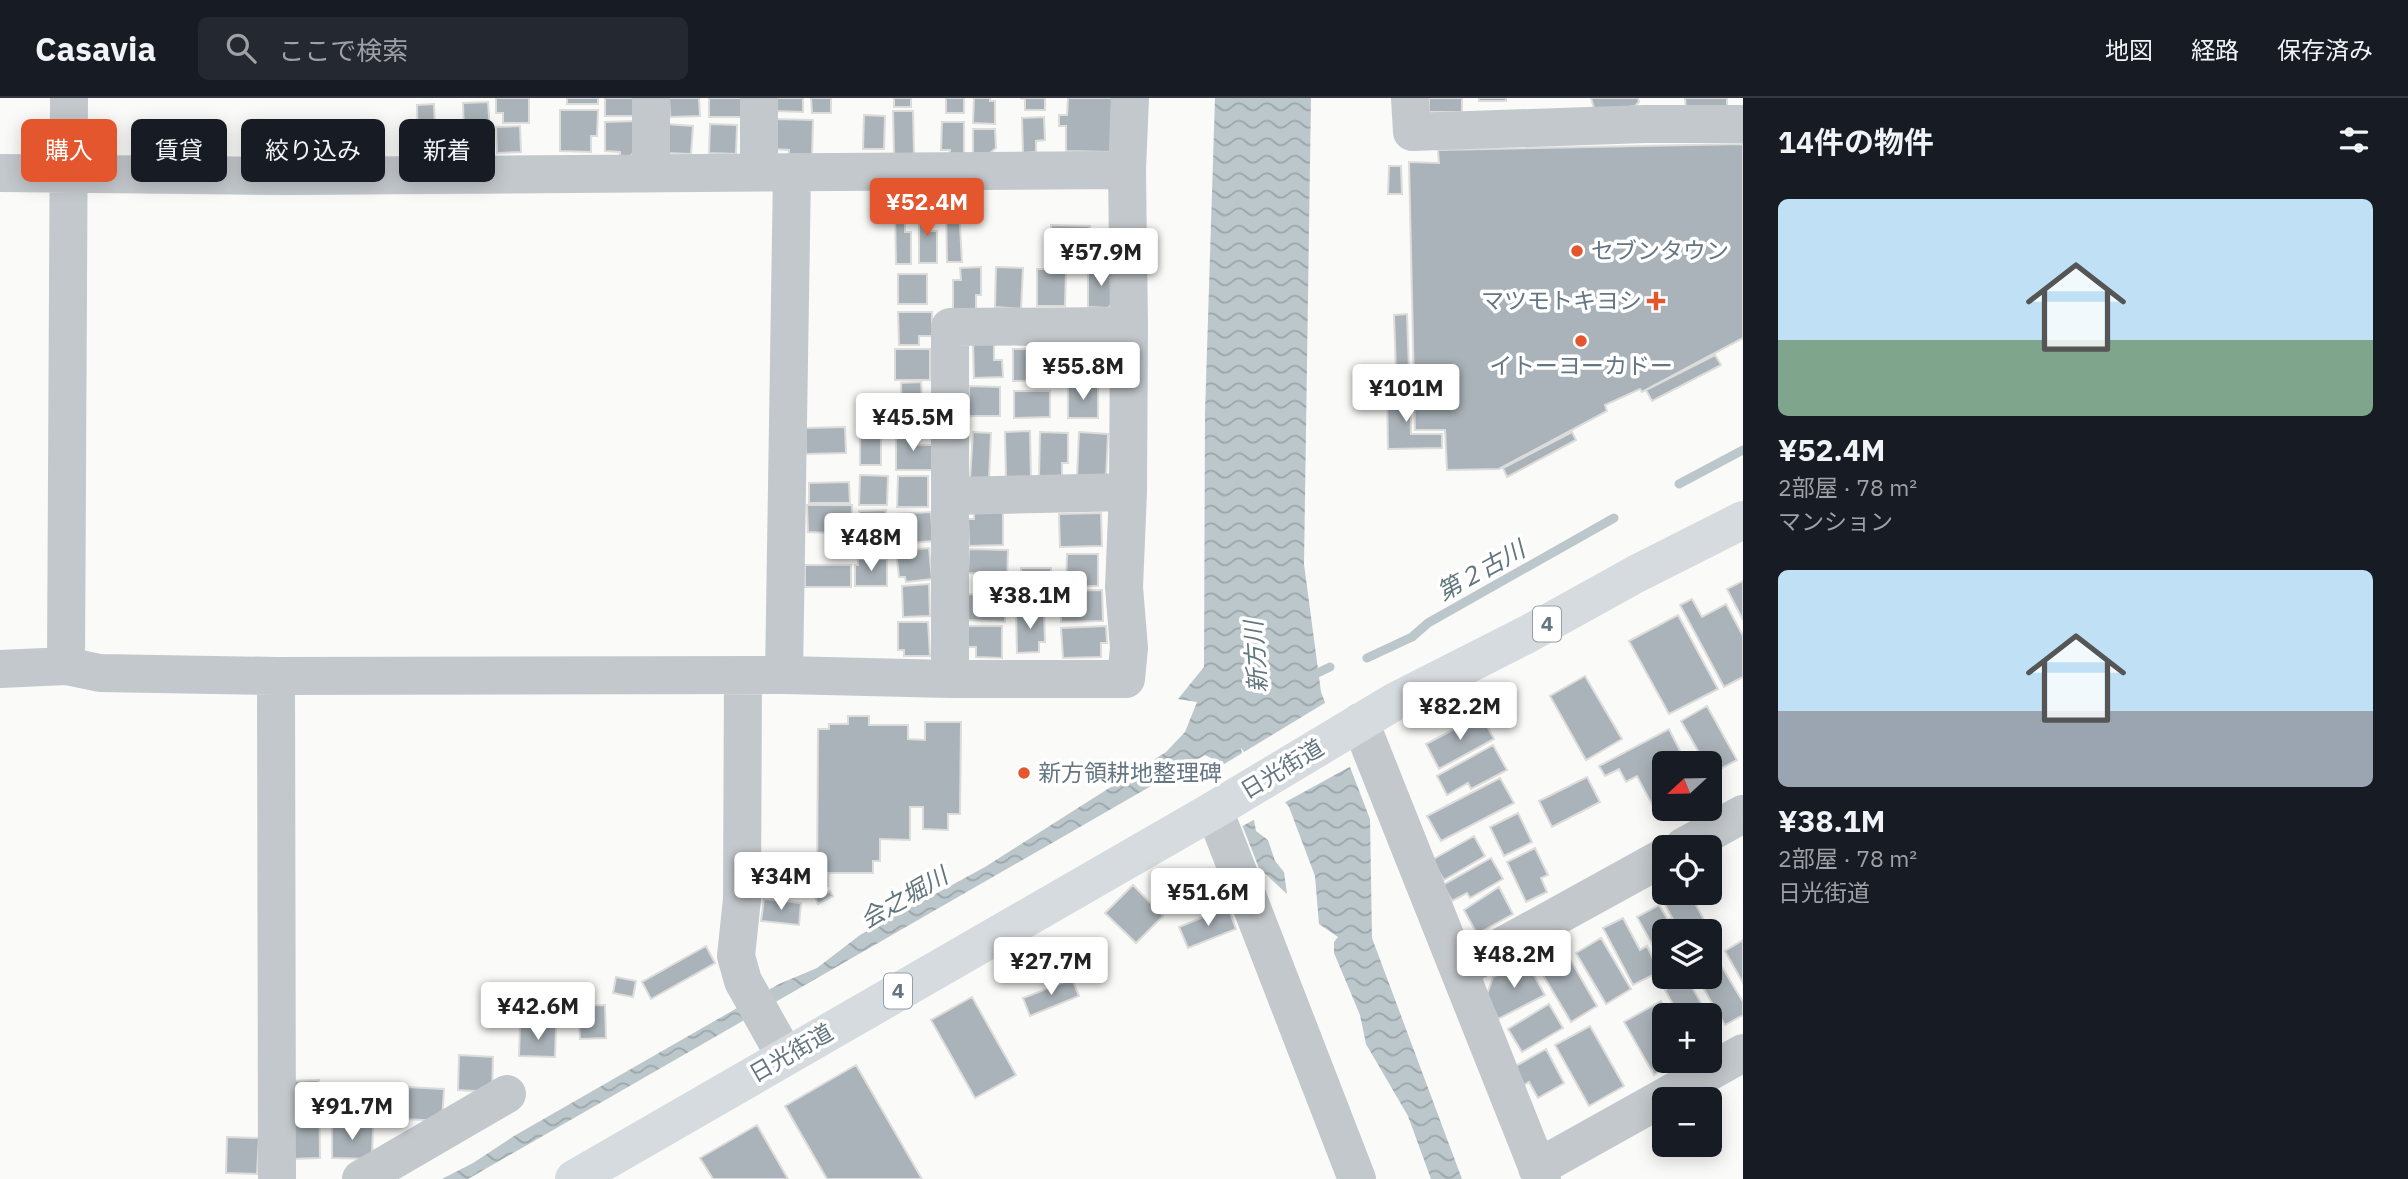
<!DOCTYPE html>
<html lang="ja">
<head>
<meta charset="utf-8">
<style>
  :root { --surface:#171b24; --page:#242831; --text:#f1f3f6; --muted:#9ea1a6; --line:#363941; --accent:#e4572e }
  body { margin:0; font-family:"IBM Plex Sans","Noto Sans JP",sans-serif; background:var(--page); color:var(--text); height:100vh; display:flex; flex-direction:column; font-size:26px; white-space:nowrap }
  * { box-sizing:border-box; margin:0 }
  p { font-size:23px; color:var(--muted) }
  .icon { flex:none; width:38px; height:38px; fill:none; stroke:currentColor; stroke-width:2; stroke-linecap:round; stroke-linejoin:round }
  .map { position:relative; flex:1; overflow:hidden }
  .sheet { display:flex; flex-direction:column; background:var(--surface); width:665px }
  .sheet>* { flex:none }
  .guide { position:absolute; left:21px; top:21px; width:665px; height:63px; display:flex; gap:14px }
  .needle { width:46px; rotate:248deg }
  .tools { position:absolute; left:1652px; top:653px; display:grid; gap:14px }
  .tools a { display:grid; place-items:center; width:70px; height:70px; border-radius:10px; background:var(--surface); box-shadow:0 4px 18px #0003; font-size:35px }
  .price { position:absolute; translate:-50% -60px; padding:0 16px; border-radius:7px; background:#fff; color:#222; font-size:23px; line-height:46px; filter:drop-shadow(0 2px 4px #0008) }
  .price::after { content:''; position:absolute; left:50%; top:42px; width:21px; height:16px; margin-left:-10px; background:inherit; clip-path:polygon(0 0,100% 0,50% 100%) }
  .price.current { background:var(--accent); color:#fff }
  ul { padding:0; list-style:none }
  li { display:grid; align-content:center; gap:14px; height:371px; padding:0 35px }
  li span { display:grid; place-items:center; height:217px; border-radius:10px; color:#555 }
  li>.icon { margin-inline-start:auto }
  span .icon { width:126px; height:126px; fill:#fffc; stroke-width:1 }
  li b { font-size:30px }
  h2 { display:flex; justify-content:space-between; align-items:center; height:84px; padding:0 35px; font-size:30px }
  .pill { padding:0 24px; border-radius:10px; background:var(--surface); box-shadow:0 4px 18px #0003; font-size:24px; line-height:63px }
  .pill.current { background:var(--accent); color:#fff }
  header { display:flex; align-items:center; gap:42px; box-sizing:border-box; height:98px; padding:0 35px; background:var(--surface); border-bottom:2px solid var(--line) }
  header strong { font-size:33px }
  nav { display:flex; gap:38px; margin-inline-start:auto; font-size:24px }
  .search { width:490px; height:63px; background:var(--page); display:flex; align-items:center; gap:18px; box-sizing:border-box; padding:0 24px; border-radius:10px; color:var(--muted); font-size:26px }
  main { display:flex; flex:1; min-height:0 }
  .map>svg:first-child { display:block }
</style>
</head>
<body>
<header>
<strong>Casavia</strong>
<div class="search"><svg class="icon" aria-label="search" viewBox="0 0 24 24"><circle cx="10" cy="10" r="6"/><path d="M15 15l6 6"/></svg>ここで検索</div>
<nav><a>地図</a><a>経路</a><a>保存済み</a></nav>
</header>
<main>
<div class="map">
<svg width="1743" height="1081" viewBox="0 0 1743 1081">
  <defs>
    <pattern id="water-waves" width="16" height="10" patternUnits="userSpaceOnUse" patternTransform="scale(1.75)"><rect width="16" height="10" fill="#bbc7cb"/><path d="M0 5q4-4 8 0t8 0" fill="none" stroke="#9ca6aa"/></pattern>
  </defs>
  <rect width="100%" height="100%" fill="#fafaf8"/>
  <path fill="url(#water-waves)" d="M 1215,0 L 1311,0 L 1304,466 L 1321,594 L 1370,721 L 1372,840 L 1462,1081 L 1431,1081 L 1408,1018 L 1366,946 L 1360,917 L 1334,855 L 1334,844 L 1338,839 L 1319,826 L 1315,778 L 1289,709 L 1241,650 L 1256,733 L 1268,742 L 1275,763 L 1284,774 L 1287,796 L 1259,770 L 1217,663 L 1205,657 L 468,1081 L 442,1081 L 473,1065 L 514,1038 L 779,886 L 817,870 L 860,837 L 985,769 L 1166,654 L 1185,634 L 1197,604 L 1178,601 L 1204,569 L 1205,315 Z"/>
  <path fill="#fafaf8" d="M 1328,603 L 1353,667 L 1282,706 L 1246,661 L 1257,720 L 1239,730 L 1216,671 Z"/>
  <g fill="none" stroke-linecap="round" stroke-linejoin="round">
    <path stroke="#bbc7cb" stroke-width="9" d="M 1679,386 L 1743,352
      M 1367,560 L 1412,539 L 1428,525 L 1614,420
      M 1309,579 L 1330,569"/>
  </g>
  <path fill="#aab3b9" stroke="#dcdcda" stroke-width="2" d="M 496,0 L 529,0 L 529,25 L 503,25 L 503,15 L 496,15 Z
    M 567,0 L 598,0 L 598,6 L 567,6 Z
    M 605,0 L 636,0 L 636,18 L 605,18 Z
    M 669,0 L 699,0 L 700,18 L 670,19 Z
    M 709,0 L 747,0 L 750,19 L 709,19 Z
    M 775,0 L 803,0 L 803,14 L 774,13 Z
    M 811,0 L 831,0 L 831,15 L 812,15 Z
    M 894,0 L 911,0 L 911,9 L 894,9 Z
    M 946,0 L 964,0 L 964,15 L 946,15 Z
    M 974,0 L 990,0 L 990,3 L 995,3 L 995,26 L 973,25 Z
    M 1020,0 L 1045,0 L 1045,12 L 1025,12 L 1025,1 Z
    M 1068,0 L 1112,0 L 1111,54 L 1066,53 L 1066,28 L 1059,28 L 1059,17 L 1067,17 Z
    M 1429,0 L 1462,0 L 1462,14 L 1429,14 Z
    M 1479,0 L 1506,0 L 1506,3 L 1479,3 Z
    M 1591,0 L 1638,0 L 1639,4 L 1635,8 L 1595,14 Z
    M 1685,0 L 1727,0 L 1727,12 L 1686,13 Z
    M 488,4 L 490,33 L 464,33 L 463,5 Z
    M 434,6 L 436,54 L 418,54 L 417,7 Z
    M 560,12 L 598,12 L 597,38 L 591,38 L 591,54 L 560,53 Z
    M 893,13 L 913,13 L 914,56 L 894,56 Z
    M 864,17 L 885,18 L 884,51 L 863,51 Z
    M 1044,19 L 1045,42 L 1036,43 L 1036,54 L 1023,55 L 1022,20 Z
    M 774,21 L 813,22 L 812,57 L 789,56 L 789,52 L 773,51 Z
    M 638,23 L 639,50 L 630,58 L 620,58 L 620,54 L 605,53 L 605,24 Z
    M 942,24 L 964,24 L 964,59 L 949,59 L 950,52 L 941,52 Z
    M 666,26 L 693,28 L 691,56 L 665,55 Z
    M 710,26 L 737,27 L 736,56 L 709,55 Z
    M 520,28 L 521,54 L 497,55 L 496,29 Z
    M 973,31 L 995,31 L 996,50 L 985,59 L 973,59 Z
    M 1743,46 L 1743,240 L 1642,294 L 1640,291 L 1605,307 L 1607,313 L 1499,371 L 1447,372 L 1445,332 L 1415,332 L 1409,64 L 1439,65 L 1438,52 Z
    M 1389,68 L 1401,68 L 1402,96 L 1388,96 Z
    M 919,109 L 931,109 L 931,133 L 937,133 L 937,165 L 919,165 Z
    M 946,109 L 959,109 L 962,164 L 947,164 Z
    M 895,110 L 905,110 L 905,134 L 911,134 L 911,166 L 896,166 Z
    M 1051,127 L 1090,128 L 1089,164 L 1050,163 Z
    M 1095,132 L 1114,133 L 1114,164 L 1095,164 Z
    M 981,169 L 981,197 L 976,197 L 976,214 L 953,214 L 953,182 L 961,182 L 960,170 Z
    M 996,169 L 1023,170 L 1021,211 L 995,209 Z
    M 1088,169 L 1112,171 L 1117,200 L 1108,210 L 1088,209 Z
    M 1037,171 L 1066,171 L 1065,208 L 1037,208 Z
    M 898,176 L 927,176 L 927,206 L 898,206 Z
    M 898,214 L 932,214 L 932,238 L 919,238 L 919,247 L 899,247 Z
    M 1407,216 L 1409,274 L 1396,274 L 1394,217 Z
    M 994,245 L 994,262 L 1002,262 L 1003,279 L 974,280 L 973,246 Z
    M 1067,245 L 1098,245 L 1099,281 L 1067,281 Z
    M 895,251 L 930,251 L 930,282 L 895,282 Z
    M 1013,251 L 1044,251 L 1044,283 L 1013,283 Z
    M 1715,257 L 1721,267 L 1652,303 L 1646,292 Z
    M 921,284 L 922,299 L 931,299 L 937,322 L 902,324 L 901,285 Z
    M 969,288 L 1000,289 L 1000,318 L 969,318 Z
    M 1098,288 L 1098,320 L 1068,320 L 1068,289 Z
    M 1387,291 L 1410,291 L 1411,336 L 1442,336 L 1442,350 L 1388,351 Z
    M 1014,293 L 1050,293 L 1050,319 L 1014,320 Z
    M 845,329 L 846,355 L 806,356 L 805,330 Z
    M 860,332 L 881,332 L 881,367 L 860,367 Z
    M 1030,333 L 1031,382 L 1006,382 L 1005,334 Z
    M 973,334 L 991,335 L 989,381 L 970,381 Z
    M 1040,334 L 1068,335 L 1068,365 L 1062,365 L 1062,380 L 1039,380 Z
    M 1079,334 L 1108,336 L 1106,379 L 1077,378 Z
    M 1572,334 L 1576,342 L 1507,379 L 1503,370 Z
    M 896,335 L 918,335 L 919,347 L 933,347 L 933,372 L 896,372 Z
    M 860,377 L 888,378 L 887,407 L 859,407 Z
    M 898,378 L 928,378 L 928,409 L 897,409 Z
    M 849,384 L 850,405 L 809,405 L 809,385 Z
    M 807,407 L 852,407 L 852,432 L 848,432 L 848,436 L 808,434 Z
    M 886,412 L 887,450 L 860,451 L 859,413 Z
    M 931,414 L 933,443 L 897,446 L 895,416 Z
    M 1003,414 L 1003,447 L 969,448 L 968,421 L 974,421 L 974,415 Z
    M 1101,415 L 1102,448 L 1060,449 L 1059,416 Z
    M 929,450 L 932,481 L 906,484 L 905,479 L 899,479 L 896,453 Z
    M 969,451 L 1008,452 L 1007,484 L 983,483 L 983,476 L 968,475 Z
    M 1067,456 L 1098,456 L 1098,488 L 1066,488 Z
    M 858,461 L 887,461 L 887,488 L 855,488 L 855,467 L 858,467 Z
    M 805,467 L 851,467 L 851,489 L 805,489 Z
    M 1021,470 L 1051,470 L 1052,495 L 1046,495 L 1046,506 L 1022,507 Z
    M 1743,483 L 1743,522 L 1727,491 Z
    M 929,486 L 930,518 L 903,519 L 902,488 Z
    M 982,489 L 1006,490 L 1005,524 L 966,522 L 967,496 L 981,497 Z
    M 1102,492 L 1103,523 L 1061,524 L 1061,493 Z
    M 1692,501 L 1702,519 L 1726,506 L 1743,538 L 1743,579 L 1724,589 L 1680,507 Z
    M 1044,513 L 1045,544 L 1039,544 L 1039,554 L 1017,555 L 1016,515 Z
    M 1678,517 L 1718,591 L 1669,616 L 1629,543 Z
    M 898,524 L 928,524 L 930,558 L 904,558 L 904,552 L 898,552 Z
    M 968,528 L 1002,528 L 1002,560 L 976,559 L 976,549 L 968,549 Z
    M 1106,528 L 1107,545 L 1101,545 L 1101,559 L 1063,560 L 1061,530 Z
    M 1585,578 L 1622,641 L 1586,662 L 1550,598 Z
    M 1503,606 L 1512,623 L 1499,629 L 1490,612 Z
    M 1707,608 L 1737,662 L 1711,676 L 1710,665 L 1705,665 L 1681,623 Z
    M 1481,617 L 1494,641 L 1439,671 L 1426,646 Z
    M 848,618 L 869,618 L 869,627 L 908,627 L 908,641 L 925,642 L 925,624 L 961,624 L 960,716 L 948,716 L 948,732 L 923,731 L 923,709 L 910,709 L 910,742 L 880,741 L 880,763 L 873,763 L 873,775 L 828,775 L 828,788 L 817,788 L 818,631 L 829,631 L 829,626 L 848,626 Z
    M 1669,631 L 1681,655 L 1677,658 L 1681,665 L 1664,665 L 1664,707 L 1655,712 L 1637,678 L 1626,684 L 1619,671 L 1605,678 L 1599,668 Z
    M 1493,647 L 1507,672 L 1471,691 L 1468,685 L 1447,697 L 1437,678 Z
    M 1587,679 L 1600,704 L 1552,729 L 1539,703 Z
    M 1500,680 L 1514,705 L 1441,743 L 1427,718 Z
    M 1710,681 L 1719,699 L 1710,704 Z
    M 1669,710 L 1692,710 L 1693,712 L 1675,721 Z
    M 1518,715 L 1532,744 L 1504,758 L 1490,729 Z
    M 1474,738 L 1485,758 L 1444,782 L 1432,762 Z
    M 1535,750 L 1548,777 L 1541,780 L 1547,794 L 1526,804 L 1507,764 Z
    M 1491,760 L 1503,781 L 1470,800 L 1467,795 L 1452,803 L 1443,787 Z
    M 1133,787 L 1163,818 L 1136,845 L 1105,815 Z
    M 1664,787 L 1664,794 L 1689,794 L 1710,833 L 1679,833 L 1657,791 Z
    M 1499,789 L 1513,816 L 1477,836 L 1464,812 Z
    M 830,793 L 833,798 L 818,806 L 815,799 Z
    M 764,801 L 801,805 L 799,827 L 761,823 Z
    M 1659,807 L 1668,822 L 1671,820 L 1678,833 L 1664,833 L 1664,868 L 1637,819 Z
    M 1228,809 L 1236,831 L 1188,850 L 1179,829 Z
    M 1623,820 L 1640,852 L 1647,848 L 1659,874 L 1633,887 L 1603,830 Z
    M 1601,840 L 1631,891 L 1606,906 L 1576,855 Z
    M 1743,842 L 1743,885 L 1725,853 Z
    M 1560,844 L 1597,908 L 1571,924 L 1533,860 Z
    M 706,848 L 715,865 L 651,901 L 642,884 Z
    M 1716,859 L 1743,904 L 1743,917 L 1725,927 L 1696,878 L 1710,878 L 1710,863 Z
    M 1526,863 L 1545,897 L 1498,921 L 1487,896 L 1493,879 Z
    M 616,879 L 636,883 L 633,899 L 613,895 Z
    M 1686,879 L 1708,917 L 1679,917 L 1665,892 Z
    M 1072,881 L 1079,898 L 1030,918 L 1023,900 Z
    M 972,899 L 1016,977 L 975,1000 L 931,922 Z
    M 1661,903 L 1669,917 L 1664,917 L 1664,962 L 1679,962 L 1654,977 L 1624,924 Z
    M 1549,906 L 1563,930 L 1522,954 L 1508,931 Z
    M 605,907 L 606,940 L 580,941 L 578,908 Z
    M 1710,920 L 1719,935 L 1710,940 Z
    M 520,928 L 556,929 L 555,959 L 519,958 Z
    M 1590,928 L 1624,988 L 1589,1008 L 1555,947 Z
    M 1546,951 L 1564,985 L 1538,1000 L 1529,984 L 1524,987 L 1514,969 Z
    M 459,957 L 493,959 L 492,994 L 458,992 Z
    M 856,967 L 922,1081 L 827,1081 L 785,1008 Z
    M 319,982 L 320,1060 L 291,1061 L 289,983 Z
    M 406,989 L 444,991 L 442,1023 L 404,1021 Z
    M 757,1027 L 788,1081 L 713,1081 L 700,1060 Z
    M 332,1028 L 373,1028 L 372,1061 L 332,1060 Z
    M 227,1039 L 259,1040 L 257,1076 L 226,1075 Z"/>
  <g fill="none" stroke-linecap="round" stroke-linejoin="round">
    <path stroke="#c3c8cc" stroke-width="38" d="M 651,0 L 651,75
      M 759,0 L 759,74
      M 1410,0 L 1412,34 L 1645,26 L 1743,26
      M 0,75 L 290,78 L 1127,72
      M 952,398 L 1128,394
      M 66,568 L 69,0
      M 0,571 L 66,568 L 100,575 L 276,578 L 784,577 L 950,581 L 1126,581 L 1129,550 L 1124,489 L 1128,394 L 1129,228 L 1127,72 L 1130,0
      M 743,577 L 742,801 L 736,858 L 743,883 L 785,958
      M 784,577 L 792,74
      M 276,578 L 277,1081
      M 950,581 L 950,229 L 1129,228
      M 1360,624 L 1542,1081
      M 1214,712 L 1357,1081
      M 1683,749 L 1743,716
      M 1459,872 L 1664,759
      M 1537,1070 L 1743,955
      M 361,1081 L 507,996"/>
    <path stroke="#d6dbdf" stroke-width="38" d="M 574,1081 L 1214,712 L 1394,604 L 1526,537 L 1636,476 L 1743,422"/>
  </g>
  <g fill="#e4572e" stroke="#fff" stroke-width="2.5">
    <circle cx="1577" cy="153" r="7"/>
    <path d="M1652.5 192.5h7v7h7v7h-7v7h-7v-7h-7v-7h7z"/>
    <circle cx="1581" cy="243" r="7"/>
    <circle cx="1024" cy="675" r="7"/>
  </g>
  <g text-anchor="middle" stroke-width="7" stroke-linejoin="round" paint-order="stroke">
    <g fill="#fff" stroke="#939fa8" stroke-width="2">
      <rect x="1533" y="508.5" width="28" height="35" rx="5"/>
      <rect x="884" y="875.5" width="28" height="35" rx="5"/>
    </g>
    <g font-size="21" font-weight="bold" fill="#657683">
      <text x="1547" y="533">4</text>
      <text x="898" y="900">4</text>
    </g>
    <g font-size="23" fill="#657683" stroke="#fff" text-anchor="start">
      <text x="1591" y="161">セブンタウン</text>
      <text x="1642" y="211" text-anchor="end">マツモトキヨシ</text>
      <text x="1581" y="276" text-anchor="middle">イトーヨーカドー</text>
      <text x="1038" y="683">新方領耕地整理碑</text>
    </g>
    <g font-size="23" fill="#657683" stroke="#fff">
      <text transform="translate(1282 671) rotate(-31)" y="8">日光街道</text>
      <text transform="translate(791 955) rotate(-30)" y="8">日光街道</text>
    </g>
    <g font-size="24" font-style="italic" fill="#60757c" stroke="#fff">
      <text transform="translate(1481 473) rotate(-29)" y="8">第２古川</text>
      <text transform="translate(1256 559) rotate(-94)" y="8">新方川</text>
      <text transform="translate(904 800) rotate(-30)" y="8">会之堀川</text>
    </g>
  </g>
</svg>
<div class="tools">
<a><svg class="needle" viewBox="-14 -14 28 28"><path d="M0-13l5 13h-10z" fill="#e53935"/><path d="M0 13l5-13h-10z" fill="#9ea1a6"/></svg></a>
<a><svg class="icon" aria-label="locate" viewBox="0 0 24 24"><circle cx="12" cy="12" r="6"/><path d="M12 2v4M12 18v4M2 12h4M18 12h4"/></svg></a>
<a><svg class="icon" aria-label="layers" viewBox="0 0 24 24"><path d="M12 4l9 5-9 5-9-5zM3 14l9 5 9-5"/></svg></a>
<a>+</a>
<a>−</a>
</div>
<b class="price current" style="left:927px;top:140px">¥52.4M</b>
<b class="price" style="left:1101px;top:190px">¥57.9M</b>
<b class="price" style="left:1083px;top:304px">¥55.8M</b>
<b class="price" style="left:1406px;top:326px">¥101M</b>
<b class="price" style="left:913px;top:355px">¥45.5M</b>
<b class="price" style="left:871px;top:475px">¥48M</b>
<b class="price" style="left:1030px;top:533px">¥38.1M</b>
<b class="price" style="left:1460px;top:644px">¥82.2M</b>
<b class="price" style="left:781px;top:814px">¥34M</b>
<b class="price" style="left:1208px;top:830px">¥51.6M</b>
<b class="price" style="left:1514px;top:892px">¥48.2M</b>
<b class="price" style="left:1051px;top:899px">¥27.7M</b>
<b class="price" style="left:538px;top:944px">¥42.6M</b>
<b class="price" style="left:352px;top:1044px">¥91.7M</b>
<div class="guide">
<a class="pill current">購入</a>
<a class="pill">賃貸</a>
<a class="pill">絞り込み</a>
<a class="pill">新着</a>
</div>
</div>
<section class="sheet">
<h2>14件の物件<svg class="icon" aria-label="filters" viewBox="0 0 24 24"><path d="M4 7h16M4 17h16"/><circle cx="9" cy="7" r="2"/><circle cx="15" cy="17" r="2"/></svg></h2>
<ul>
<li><span style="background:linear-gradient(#bfe0f5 65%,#7fa58c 0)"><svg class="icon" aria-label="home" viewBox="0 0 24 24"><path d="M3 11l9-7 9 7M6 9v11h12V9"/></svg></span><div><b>¥52.4M</b><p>2部屋 · 78 m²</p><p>マンション</p></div></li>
<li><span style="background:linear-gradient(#bfe0f5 65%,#9aa5b1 0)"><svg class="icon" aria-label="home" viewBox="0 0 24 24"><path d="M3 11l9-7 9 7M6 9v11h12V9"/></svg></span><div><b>¥38.1M</b><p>2部屋 · 78 m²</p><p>日光街道</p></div></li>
</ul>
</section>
</main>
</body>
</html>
